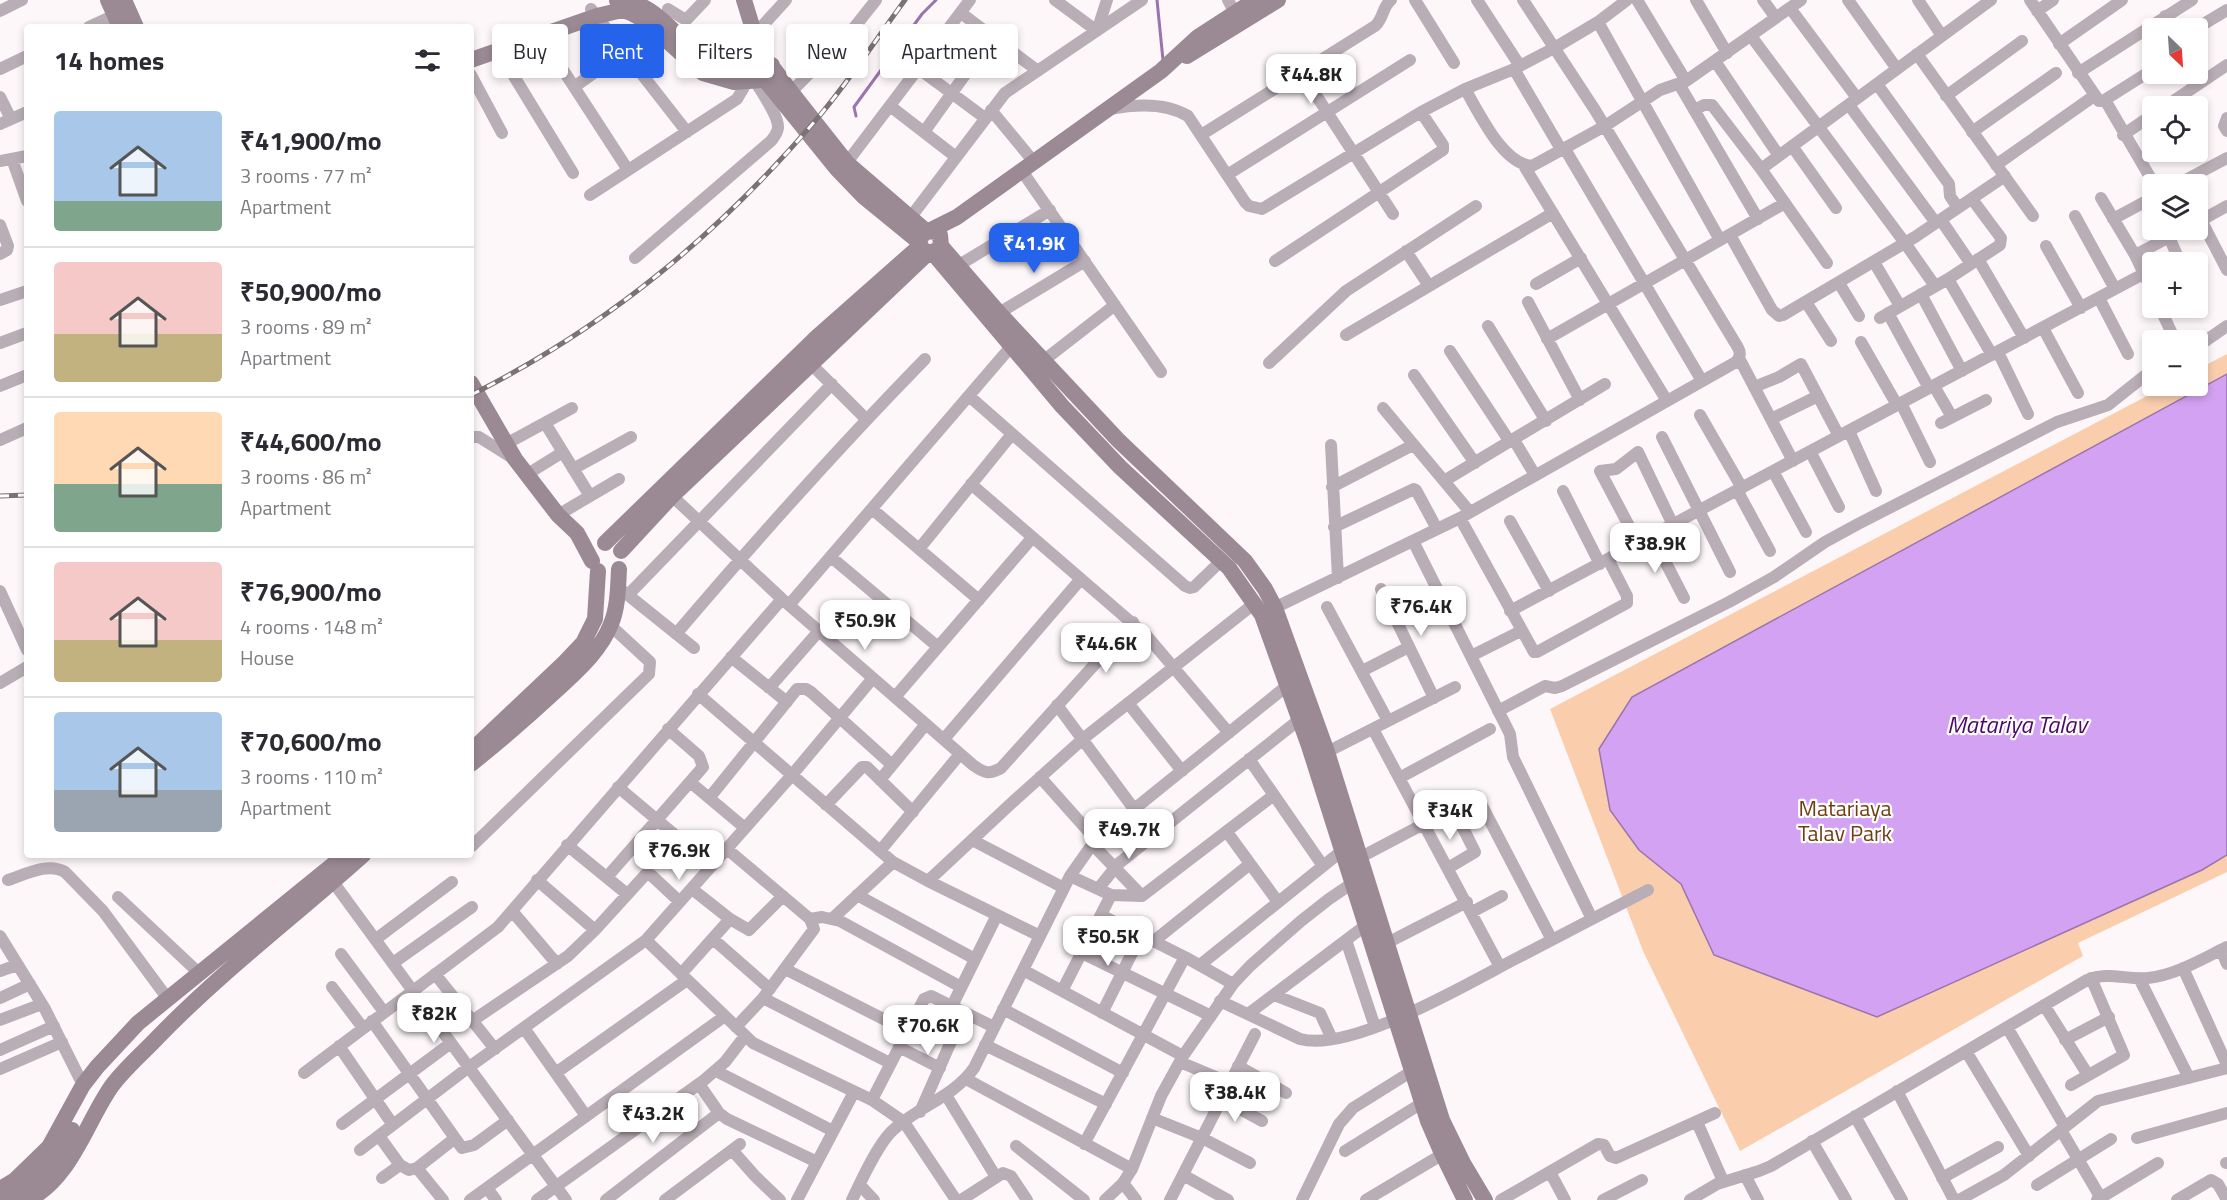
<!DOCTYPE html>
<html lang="en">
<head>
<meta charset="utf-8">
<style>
  :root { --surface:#fff; --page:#f7f7f7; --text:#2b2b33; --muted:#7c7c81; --line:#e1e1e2; --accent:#2563eb }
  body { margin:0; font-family:"Titillium Web",sans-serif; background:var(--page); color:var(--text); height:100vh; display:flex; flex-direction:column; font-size:22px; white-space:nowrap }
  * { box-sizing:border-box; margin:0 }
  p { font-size:20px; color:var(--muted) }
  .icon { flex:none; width:33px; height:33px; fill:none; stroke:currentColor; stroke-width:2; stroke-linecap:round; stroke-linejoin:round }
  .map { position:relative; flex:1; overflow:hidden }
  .panel { position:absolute; left:24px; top:24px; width:450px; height:834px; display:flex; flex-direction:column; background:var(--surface); border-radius:6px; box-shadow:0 3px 9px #0003 }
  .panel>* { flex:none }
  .banner { position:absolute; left:492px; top:24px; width:570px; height:54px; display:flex; gap:12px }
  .needle { width:39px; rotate:155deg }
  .controls { position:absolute; left:2142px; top:18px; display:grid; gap:12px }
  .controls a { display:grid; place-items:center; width:66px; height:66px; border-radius:6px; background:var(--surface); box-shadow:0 3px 9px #0003; font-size:30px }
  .price { position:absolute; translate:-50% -51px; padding:0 14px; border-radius:12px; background:#fff; color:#222; font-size:20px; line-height:39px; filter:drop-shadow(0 2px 3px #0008) }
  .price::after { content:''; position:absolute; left:50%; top:36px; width:18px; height:14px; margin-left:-9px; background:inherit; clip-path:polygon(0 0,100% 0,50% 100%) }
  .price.on { background:var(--accent); color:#fff }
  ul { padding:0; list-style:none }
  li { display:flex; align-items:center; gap:18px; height:150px; padding:0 30px }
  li+li { border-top:2px solid var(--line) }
  li span { display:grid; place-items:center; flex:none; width:168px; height:120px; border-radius:6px; color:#555 }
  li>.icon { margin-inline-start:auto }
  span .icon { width:72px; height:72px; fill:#fffc; stroke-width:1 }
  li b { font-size:26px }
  h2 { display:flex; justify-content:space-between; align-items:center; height:72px; padding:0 30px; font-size:26px }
  .tag { padding:0 21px; border-radius:6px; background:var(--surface); box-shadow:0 3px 9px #0003; font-size:21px; line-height:54px }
  .tag.on { background:var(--accent); color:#fff }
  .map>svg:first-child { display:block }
</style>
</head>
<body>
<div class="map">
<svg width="2227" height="1200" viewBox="0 0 2227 1200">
  <rect width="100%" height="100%" fill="#fef7f9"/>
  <path fill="#facead" d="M 2227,354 L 2227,872 L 2078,943 L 2083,956 L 1740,1151 L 1643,951 L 1550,709 L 2166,386 L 2198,386 L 2198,369 Z"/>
  <path fill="#d4a2f2" stroke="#9a74ad" stroke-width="1.5" d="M 2227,374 L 2227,855 L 2202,870 L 1877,1017 L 1714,955 L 1681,884 L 1639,850 L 1610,810 L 1599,749 L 1632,697 Z"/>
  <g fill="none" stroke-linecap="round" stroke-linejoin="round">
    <path stroke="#9a74ad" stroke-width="3" d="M 1157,0 L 1163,60
      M 856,116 L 854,107 L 922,14 L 936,0"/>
    <path stroke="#baaeb6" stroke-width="12" d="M 1055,0 L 1097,31 L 1107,0
      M 1228,0 L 1235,13
      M 1415,0 L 1454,63
      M 1477,0 L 1520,66
      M 1637,0 L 1686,81
      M 1696,0 L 1727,53
      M 1763,0 L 1776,18
      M 1848,0 L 1897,69
      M 1918,0 L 1942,36
      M 2030,0 L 2099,101 L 2103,101 L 2152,70
      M 1790,8 L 1857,98
      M 591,9 L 687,132
      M 668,9 L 686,20 L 705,0
      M 0,11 L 22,0
      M 2037,11 L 2053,0
      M 961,13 L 1038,71
      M 2165,16 L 2176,28
      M 1598,22 L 1720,240
      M 89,27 L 115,15
      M 2197,28 L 2227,10
      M 754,35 L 786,0
      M 541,36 L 628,170
      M 1751,36 L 1905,243 L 1935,286
      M 2059,44 L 2122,0
      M 498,50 L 573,173
      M 1917,54 L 2033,216
      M 1715,61 L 1779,156
      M 0,69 L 27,56
      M 919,69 L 985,118
      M 1514,69 L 1562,151
      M 1301,72 L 1393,214
      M 2078,73 L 2192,0
      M 471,75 L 502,133
      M 1679,84 L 1758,219
      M 1877,84 L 1949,184 L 1950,196 L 1958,208
      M 574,87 L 623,52
      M 1465,89 C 1479,112 1502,164 1532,166 L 1605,126 L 1660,90 L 1686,81 L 1801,0
      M 791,92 L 853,29 L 876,0
      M 1946,96 L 2022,41
      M 0,97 L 11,119
      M 2103,101 L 2105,100 L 2154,184
      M 1849,105 L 1936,223
      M 890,106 L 956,157
      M 2166,106 L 2227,65
      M 1110,109 C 1136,104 1165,102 1188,116 L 1245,202 L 1249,206 L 1262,209 L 1421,112 L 1465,89 L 1514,69 L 1556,47 L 1598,22 L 1627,0
      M 991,110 L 1034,162
      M 1694,110 L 1704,105 L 1712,105 L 1761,169 L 1827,263
      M 2227,118 L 2224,126 L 2227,131
      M 0,124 L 27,112
      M 924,132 L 992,37
      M 1972,132 L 2056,73
      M 1201,135 L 1375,26 C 1384,18 1382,7 1391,0
      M 2123,135 L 2152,115
      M 1792,146 L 1836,208
      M 1565,149 L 1702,381
      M 12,159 L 27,201
      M 0,161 L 27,156
      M 1523,164 L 1667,401
      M 1996,165 L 2094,96
      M 842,169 L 970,0
      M 1761,169 L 1991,0
      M 1022,171 L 1161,372
      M 1227,175 L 1410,60
      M 2178,184 L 2227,158
      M 590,195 L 737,99 L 744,87 L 744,82
      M 2101,198 L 2135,255 L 2152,291
      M 2075,216 L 2115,289
      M 910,218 L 1005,93 L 1142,0
      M 2113,219 L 2152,198
      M 1941,220 L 1971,264
      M 2201,220 L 2227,270
      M 2198,222 L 2227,206
      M 0,225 L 8,246 L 7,250 L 0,254
      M 1730,235 L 1772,310 L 1779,316 L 1783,315 L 1915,237 L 2005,176
      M 2169,237 L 2180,262
      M 2046,246 L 2081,308
      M 1406,251 L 1429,286
      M 2135,255 L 2183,230
      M 635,258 L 771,141 C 774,137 777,134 778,128 C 779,115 759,89 752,76
      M 1978,259 L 2024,338
      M 1275,261 L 1443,150 L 1443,145 L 1421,112
      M 1874,262 L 1900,306
      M 959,265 L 1050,210
      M 1948,279 L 1992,355
      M 1839,283 L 1859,316
      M 1536,284 L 1581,258
      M 1921,294 L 1962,371
      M 2099,298 L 2128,354
      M 0,300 L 27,291
      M 1528,302 L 1580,400
      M 1806,302 L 1831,341
      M 2160,308 L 2175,340
      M 999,313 L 1085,261
      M 1888,313 L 1929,388
      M 1880,318 L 1948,279 L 2000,245 L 2001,238 L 1972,199
      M 1488,326 L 1546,421
      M 2043,328 L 2078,393
      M 1346,335 L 1553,213
      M 1547,339 L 1785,203
      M 1861,342 L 1897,405
      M 0,343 L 27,333
      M 2198,346 L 2227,326
      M 1450,351 L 1510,442
      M 1998,352 L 2028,414
      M 1739,358 L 1793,461
      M 1043,361 L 1115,305
      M 1269,363 L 1346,291 L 1476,206
      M 811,364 L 866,419
      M 1414,375 L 1475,463
      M 0,386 L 27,375
      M 1934,386 L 1952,417
      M 1754,387 L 1779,377 L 1801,364 L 1839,436
      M 969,396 L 1185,586 L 1190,588 L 1194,587 L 1221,561
      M 1901,403 L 1930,462
      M 1383,408 L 1470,512
      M 1700,415 L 1742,488
      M 1771,419 L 1818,396
      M 545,423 L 590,496
      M 1941,423 L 1986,400
      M 1849,431 L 1876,491
      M 471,437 L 479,437 L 514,459
      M 1662,437 L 1730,572
      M 0,440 L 27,428
      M 1514,440 L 1535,475
      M 506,444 L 572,408
      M 1331,445 L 1338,578
      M 1810,451 L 1839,507
      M 573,469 L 631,437
      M 1773,471 L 1806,532
      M 526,475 L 563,452
      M 1444,481 L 1605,384
      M 971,484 L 1147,636 L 1229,733
      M 1332,487 L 1413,445
      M 1737,490 L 1770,551
      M 1563,491 L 1600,564
      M 672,496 L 782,599 L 973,765 C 984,773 989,775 1001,768 L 1133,622
      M 872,509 L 979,600
      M 558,515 L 619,479
      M 1460,518 L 1534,652 L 1537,652 L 1627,603 L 1627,596 L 1608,559
      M 1510,521 L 1549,591
      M 1334,527 L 1414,489 L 1416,490 L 1437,529
      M 1652,536 L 1684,598
      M 1413,541 L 1510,734 L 1513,757 L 1592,919
      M 1638,543 L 1600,471 L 1616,469 L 1638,452 L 1673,525
      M 919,549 L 1012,434
      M 831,557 L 938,647
      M 1381,589 L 1434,698
      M 0,591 L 27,650
      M 623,591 L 694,648
      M 628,595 L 832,384
      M 789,605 L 1015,342
      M 1327,607 L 1388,721
      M 1268,611 L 1460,518 L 1736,362 C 1743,354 1739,349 1734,341 L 1595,110 L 1523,0
      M 1510,611 L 2145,273
      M 676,634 C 756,540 839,447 925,359
      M 1471,656 L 1521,631
      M 731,657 L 787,702
      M 1362,671 L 1409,647
      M 0,683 L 27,667
      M 769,688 L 819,631
      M 698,694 L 893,862 L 928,881 L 1040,936
      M 895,697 L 1032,538
      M 1128,703 L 1182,771
      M 1057,705 L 1134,809
      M 1498,711 L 1545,686 L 1555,688 L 1562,686 L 1729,602 L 1774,577 L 1825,542 L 1858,524 L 2057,422 L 2108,405 L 2152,370
      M 1373,729 L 1500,967
      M 944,739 L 1080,580
      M 1327,752 L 1455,687
      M 1249,759 L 1323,866
      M 1040,777 L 1097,841
      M 1401,777 L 1490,729
      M 880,780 L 926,724
      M 690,782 L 745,828
      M 618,787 L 712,866
      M 710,797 L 797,689 L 806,689 L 811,692 L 892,765
      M 826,805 L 862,767 L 867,767 L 913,812
      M 1227,832 L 1278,902
      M 972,840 L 1064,888
      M 567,845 L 627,894
      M 1093,845 L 1142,896
      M 471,847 L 649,674 L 650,662 L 611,626
      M 727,849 L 810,919 L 814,929 L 763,998 L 736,1027
      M 880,851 L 960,754
      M 1361,857 L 1477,796 L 1552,940
      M 1448,868 L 1475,852 L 1453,808
      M 328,875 L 566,1200
      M 1070,876 L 1111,895 L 1142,896 L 1274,795
      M 607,877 L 703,767 L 699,756 L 668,729
      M 8,880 C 26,874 48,862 65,872 L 103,911 L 168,999
      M 537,880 L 595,930
      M 928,881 L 1016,799 L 1084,738 L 1255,603
      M 692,889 L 730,919 L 749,930 L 783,896
      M 1098,889 L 1118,864 L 1300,719
      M 857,895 L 975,959
      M 118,897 L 200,974
      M 512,911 L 557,964
      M 1472,912 L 1502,896
      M 1101,915 L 1185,957 L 1233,984
      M 833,918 L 893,862
      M 810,919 L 822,917 L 840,921 L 961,987
      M 0,936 L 45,1009 L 83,1085
      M 376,939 L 452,882
      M 713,939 L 770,989
      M 646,940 L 753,1043 L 872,1100 L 904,1122 L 956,1200
      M 1346,940 L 1375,1027
      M 1154,941 L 1250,864
      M 1387,943 L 1467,902
      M 2221,950 L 2227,964
      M 1082,953 L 1211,1016
      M 341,954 L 384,1012
      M 393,963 L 472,907
      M 1200,965 L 1343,850
      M 2183,968 L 2227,1065
      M 785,969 L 907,1031
      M 1023,970 L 1183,1056
      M 0,971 L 17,965
      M 435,974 L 495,1049
      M 681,974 L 730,919
      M 2139,978 L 2189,1078
      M 332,987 L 363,1028
      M 1062,991 L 1111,895
      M 1274,995 L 1320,1013 L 1332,1039
      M 0,998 L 30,984
      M 763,998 L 890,1063
      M 1220,1001 L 1300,1039 C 1352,1053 1470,982 1519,957 C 1562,935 1605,912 1648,890
      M 2044,1005 L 2088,1075
      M 952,1006 L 997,915
      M 1003,1009 L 1123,1073
      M 1102,1013 L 1141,935
      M 1248,1014 L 1366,925
      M 0,1020 L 42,1004
      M 372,1021 L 462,1148 L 474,1145 L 508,1120
      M 472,1021 L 568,956 L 595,930 L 646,874 L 651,875 L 680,902
      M 2007,1027 L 2065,1127
      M 524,1028 L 586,1116
      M 2065,1040 L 2109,1017
      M 985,1045 L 1106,1104
      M 339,1046 L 393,1125
      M 899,1047 L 940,1068
      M 0,1050 L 54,1026
      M 1966,1051 L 2029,1156
      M 1180,1062 L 1230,1083
      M 1238,1066 L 1286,1093
      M 0,1069 L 62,1042
      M 716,1071 L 833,1131
      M 557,1072 L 687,980
      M 304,1073 L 498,927 L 782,599
      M 966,1079 L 1132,1169
      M 699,1084 L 719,1113 L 727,1119 L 817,1162
      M 2071,1085 L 2124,1055 L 2091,978
      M 1897,1091 L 1954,1200
      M 946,1095 L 996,1177
      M 1222,1099 L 1262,1121
      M 872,1100 L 924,999 L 931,996 L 994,1027
      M 920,1112 L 964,1012
      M 1855,1116 L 1902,1200
      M 1152,1118 L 1202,1138 L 1250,1163
      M 1697,1122 L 1723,1181
      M 342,1124 L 451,1043
      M 2061,1130 L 2102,1200
      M 379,1136 L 400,1165 L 409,1170 L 417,1168 L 454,1139
      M 2137,1138 L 2227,1113
      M 1812,1141 L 1846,1200
      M 1084,1144 L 1185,957
      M 1016,1146 L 1084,1200
      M 360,1150 L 469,1067 L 646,940 L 792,775 L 873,678
      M 732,1150 L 755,1176 L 780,1200
      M 1345,1151 L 1422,1103
      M 2226,1163 L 2227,1163
      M 417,1168 L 443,1200
      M 1550,1172 L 1565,1200
      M 1183,1175 L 1228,1200
      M 1745,1175 L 1758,1200
      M 382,1178 L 400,1165
      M 1942,1178 L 1998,1147
      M 1123,1183 L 1136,1200
      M 860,1185 L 874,1200
      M 2037,1185 L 2111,1139
      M 487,1188 L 496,1200
      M 470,1200 L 725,1016
      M 537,1200 L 703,1081 L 725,1062 L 745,1036
      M 606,1200 L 719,1113
      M 665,1200 L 740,1144
      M 797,1200 L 854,1092
      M 852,1200 C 861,1181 877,1146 891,1132 C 916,1107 953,1098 974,1068 L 1070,876 L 1089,849 L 1107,831 L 1288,685
      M 961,1200 L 1003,1173 L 1011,1176 L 1027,1200
      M 1105,1200 L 1123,1183 L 1132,1169 L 1161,1096 L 1183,1056 L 1233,984 L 1250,966 L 1301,921 L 1329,899 L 1357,880
      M 1170,1200 L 1255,1034
      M 1302,1200 L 1339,1124 L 1353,1108 L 1417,1068
      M 1366,1200 L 1448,1151
      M 1501,1200 L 1598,1144 L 1604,1145 L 1610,1156 L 1616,1158 L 1715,1113
      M 1603,1200 L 1642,1180
      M 1690,1200 L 1717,1184 L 1759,1171 L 1771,1166 L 2087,980 C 2108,971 2127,980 2148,978 C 2176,975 2202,959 2227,947
      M 1959,1200 L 2004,1175 L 2098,1101 L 2227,1068
      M 2097,1200 L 2158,1163
      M 2177,1200 L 2211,1180 L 2218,1184 L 2227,1200"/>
    <path stroke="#9b8a94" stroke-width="16" d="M 108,0 L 120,27
      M 124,0 L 136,27
      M 744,0 L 759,49 L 759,69 L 765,80 L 837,169 L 863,196 L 918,241
      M 617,1 C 678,0 687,91 772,65
      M 1187,56 L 1278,0
      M 471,60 L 597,16 L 622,10 L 631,13 L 644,20 L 703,73 L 734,82 L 765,80 L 778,76
      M 774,69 L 791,92 L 847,163 L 926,231
      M 931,230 L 957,217 L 1161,71 L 1198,37 L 1255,0
      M 941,246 L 938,250 L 928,253 L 923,250 L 918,241 L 926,231 L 936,232 L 940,235 L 941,246 L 999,313 L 1118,440 L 1245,561 L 1265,589 L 1275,608 L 1327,752 L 1442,1120 L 1463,1163 L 1485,1200
      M 933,253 L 1062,406 L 1120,467 L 1229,568 L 1262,615 L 1309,746 L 1428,1121 L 1441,1151 L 1465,1200
      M 471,383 L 515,459 L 558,515 L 577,533 L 592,561
      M 605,543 L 817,337 L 920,246
      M 621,551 L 672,496 L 925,256
      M 471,751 L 565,662 L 583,643 L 595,619 L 598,571
      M 471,764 C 501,740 530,715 559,688 C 578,670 601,650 611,624 C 618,607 618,588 619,569
      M 0,1189 L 15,1180 L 49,1147 L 83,1085 L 97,1067 L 138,1023 L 345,855
      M 2,1200 C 35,1184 56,1163 72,1130
      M 28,1200 C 71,1178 85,1125 111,1087 C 124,1069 142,1054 158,1037 C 222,971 295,916 363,855"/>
    <g stroke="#7b7274" stroke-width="5">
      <path id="rail" d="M 471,395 C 610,325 721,232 821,114 C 851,78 877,38 905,0
        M 0,496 L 27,495"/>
    </g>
    <use href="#rail" stroke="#fff" stroke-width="3" stroke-dasharray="9" stroke-linecap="butt"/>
  </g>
  <g text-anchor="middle" stroke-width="4.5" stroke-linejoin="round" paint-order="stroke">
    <g font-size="22" fill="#713f0f" stroke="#fff">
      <text x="1845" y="816">Matariaya<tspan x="1845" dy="25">Talav Park</tspan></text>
    </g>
    <g font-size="24" font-style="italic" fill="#4d0869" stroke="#fff">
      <text x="2017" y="733">Matariya Talav</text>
    </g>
  </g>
</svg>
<div class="controls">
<a><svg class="needle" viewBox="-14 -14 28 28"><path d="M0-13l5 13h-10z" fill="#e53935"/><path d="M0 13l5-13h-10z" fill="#7c7c81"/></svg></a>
<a><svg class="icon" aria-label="locate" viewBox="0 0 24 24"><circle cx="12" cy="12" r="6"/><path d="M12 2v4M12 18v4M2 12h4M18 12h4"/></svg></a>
<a><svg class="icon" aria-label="layers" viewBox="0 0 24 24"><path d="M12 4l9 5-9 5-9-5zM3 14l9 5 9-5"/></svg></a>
<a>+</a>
<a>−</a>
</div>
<b class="price" style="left:1311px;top:105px">₹44.8K</b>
<b class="price on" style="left:1034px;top:274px">₹41.9K</b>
<b class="price" style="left:1655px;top:574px">₹38.9K</b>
<b class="price" style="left:1421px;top:637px">₹76.4K</b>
<b class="price" style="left:865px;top:651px">₹50.9K</b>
<b class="price" style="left:1106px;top:674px">₹44.6K</b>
<b class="price" style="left:1450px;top:841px">₹34K</b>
<b class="price" style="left:1129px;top:860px">₹49.7K</b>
<b class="price" style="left:679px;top:881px">₹76.9K</b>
<b class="price" style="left:1108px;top:967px">₹50.5K</b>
<b class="price" style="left:434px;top:1044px">₹82K</b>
<b class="price" style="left:928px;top:1056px">₹70.6K</b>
<b class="price" style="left:1235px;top:1123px">₹38.4K</b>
<b class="price" style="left:653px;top:1144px">₹43.2K</b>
<div class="banner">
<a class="tag">Buy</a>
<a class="tag on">Rent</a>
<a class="tag">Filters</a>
<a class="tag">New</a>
<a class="tag">Apartment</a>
</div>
<section class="panel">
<h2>14 homes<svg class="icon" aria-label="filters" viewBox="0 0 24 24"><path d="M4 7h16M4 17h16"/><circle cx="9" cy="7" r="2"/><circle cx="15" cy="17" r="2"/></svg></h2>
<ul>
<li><span style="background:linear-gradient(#a9c7e8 75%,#7fa58c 0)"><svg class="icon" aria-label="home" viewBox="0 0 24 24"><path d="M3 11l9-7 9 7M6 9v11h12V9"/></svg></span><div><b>₹41,900/mo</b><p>3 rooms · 77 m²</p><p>Apartment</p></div></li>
<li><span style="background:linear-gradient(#f6c9c9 60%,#c2b280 0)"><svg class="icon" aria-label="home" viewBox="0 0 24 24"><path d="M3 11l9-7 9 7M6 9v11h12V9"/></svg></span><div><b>₹50,900/mo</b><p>3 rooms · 89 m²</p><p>Apartment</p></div></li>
<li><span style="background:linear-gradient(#ffd9b3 60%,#7fa58c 0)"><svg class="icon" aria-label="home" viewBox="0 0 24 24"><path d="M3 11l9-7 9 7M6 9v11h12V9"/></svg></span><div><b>₹44,600/mo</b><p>3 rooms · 86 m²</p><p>Apartment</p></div></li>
<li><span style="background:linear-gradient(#f6c9c9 65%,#c2b280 0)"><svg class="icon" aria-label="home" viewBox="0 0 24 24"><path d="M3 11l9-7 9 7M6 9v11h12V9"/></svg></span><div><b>₹76,900/mo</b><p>4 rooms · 148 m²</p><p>House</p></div></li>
<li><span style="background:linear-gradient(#a9c7e8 65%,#9aa5b1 0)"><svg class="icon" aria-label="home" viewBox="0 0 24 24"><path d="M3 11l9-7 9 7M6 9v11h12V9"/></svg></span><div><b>₹70,600/mo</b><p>3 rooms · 110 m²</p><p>Apartment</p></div></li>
</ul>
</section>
</div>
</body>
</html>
